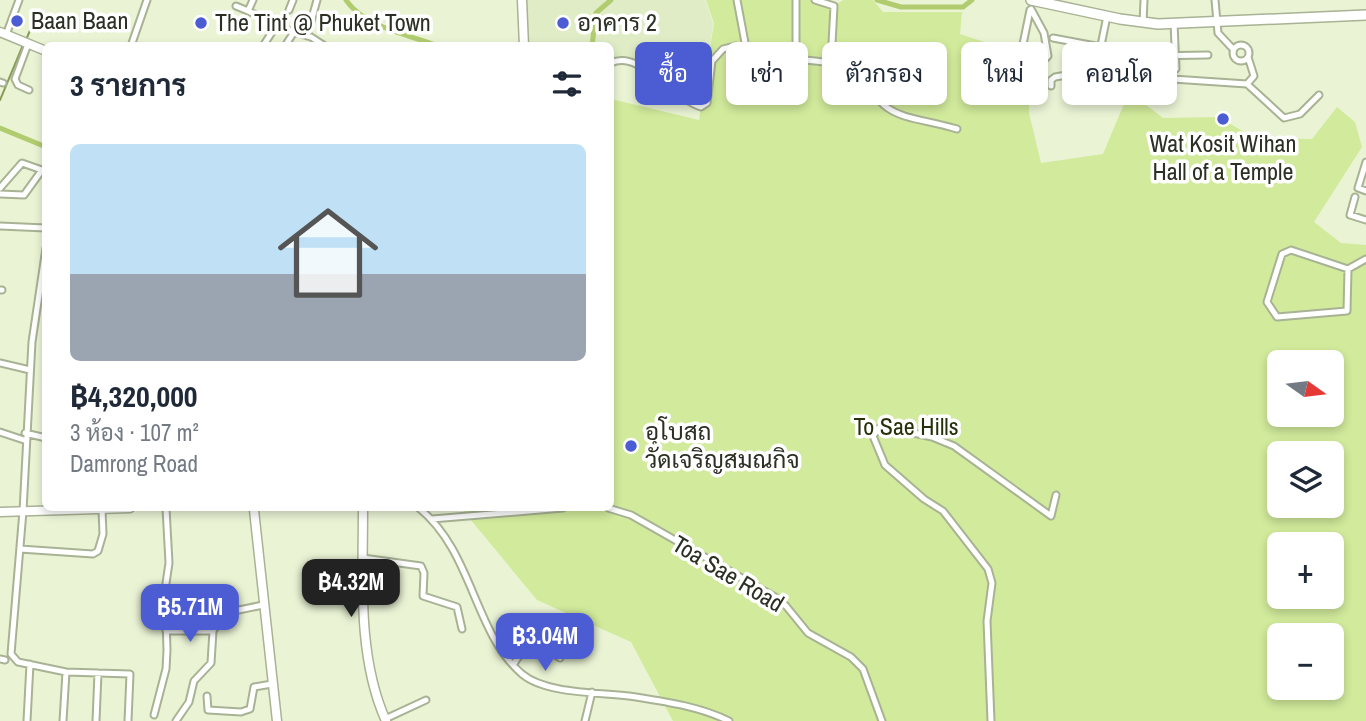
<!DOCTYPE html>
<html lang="th">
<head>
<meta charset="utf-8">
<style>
  :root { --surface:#fff; --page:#f6f6f7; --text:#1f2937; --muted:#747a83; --accent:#4c5dd3 }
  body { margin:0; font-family:"Archivo Narrow",Sarabun,sans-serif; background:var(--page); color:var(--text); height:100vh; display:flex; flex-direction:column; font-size:26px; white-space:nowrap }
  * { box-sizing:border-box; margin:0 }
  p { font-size:23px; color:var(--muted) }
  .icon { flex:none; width:38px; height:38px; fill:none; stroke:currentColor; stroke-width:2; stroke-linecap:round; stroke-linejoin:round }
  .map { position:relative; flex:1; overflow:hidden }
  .drawer { position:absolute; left:42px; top:42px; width:572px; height:469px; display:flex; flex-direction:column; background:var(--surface); border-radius:10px; box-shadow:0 4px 10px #0003 }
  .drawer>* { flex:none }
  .banner { position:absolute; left:635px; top:42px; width:625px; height:63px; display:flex; gap:14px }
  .needle { width:46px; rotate:104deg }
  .tools { position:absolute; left:1267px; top:350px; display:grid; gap:14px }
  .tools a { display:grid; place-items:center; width:77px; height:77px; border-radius:10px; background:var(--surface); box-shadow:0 4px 10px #0003; font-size:35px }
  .price { position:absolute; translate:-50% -60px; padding:0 16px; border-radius:14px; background:var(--accent); color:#fff; font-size:23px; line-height:46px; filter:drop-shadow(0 2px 4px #0008) }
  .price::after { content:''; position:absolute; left:50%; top:42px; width:21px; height:16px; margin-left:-10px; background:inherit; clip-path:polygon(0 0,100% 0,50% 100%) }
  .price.active { background:#222; color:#fff }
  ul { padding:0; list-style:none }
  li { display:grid; align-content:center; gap:14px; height:371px; padding:0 28px }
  li span { display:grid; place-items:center; height:217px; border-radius:10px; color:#555 }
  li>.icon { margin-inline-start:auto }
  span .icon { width:126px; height:126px; fill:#fffc; stroke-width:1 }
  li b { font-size:30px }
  h2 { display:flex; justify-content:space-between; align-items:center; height:84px; padding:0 28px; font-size:30px }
  .tag { padding:0 24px; border-radius:10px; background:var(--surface); box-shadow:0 4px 10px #0003; font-size:24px; line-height:63px }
  .tag.active { background:var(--accent); color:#fff }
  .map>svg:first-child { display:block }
</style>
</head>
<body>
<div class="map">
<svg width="1366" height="721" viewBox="0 0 1366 721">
  <rect width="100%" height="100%" fill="#eaf4d5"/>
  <path fill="#dfecc5" d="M 524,0 L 705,0 L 713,23 L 703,102 L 685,96 L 640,60 L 611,57 L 611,46 L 524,45 Z"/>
  <path fill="#d1ea9b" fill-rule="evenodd" d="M 706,0 L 825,0 L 839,3 L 843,0 L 873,0 L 883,12 L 962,12 L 960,34 L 1015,52 L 1017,63 L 1009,67 L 1015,80 L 1030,76 L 1029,113 L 1041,163 L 1103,154 L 1129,92 L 1163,118 L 1219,117 L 1254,138 L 1312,139 L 1337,107 L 1355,122 L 1362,147 L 1314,222 L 1341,243 L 1366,245 L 1366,721 L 673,721 L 631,642 L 537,600 L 461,508 L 611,508 L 611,99 L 699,120 L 714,23 ZM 1279,362 L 1332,362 L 1332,415 L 1279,415 ZM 1279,453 L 1332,453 L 1332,506 L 1279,506 ZM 1279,544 L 1332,544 L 1332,597 L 1279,597 ZM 1279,635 L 1332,635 L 1332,688 L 1279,688 Z"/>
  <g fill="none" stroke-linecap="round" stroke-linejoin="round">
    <path stroke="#899d58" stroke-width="2" d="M 26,40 L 31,28
      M 0,100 L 23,45"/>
    <path stroke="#b1cc6f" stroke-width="5" d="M 346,0 C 364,27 409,35 438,46
      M 877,0 L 901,7 L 963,7 L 972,0
      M 592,46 L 596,13 L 611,0
      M 0,128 L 46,147"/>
    <g stroke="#a8b294" stroke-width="9">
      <path id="street" d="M 253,0 L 248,11 L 290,31 L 311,37 L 325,46
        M 737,0 L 746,48 L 742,78 L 776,82
        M 796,0 L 796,59
        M 815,0 L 834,6 L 831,63
        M 1215,0 L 1218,33 L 1233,49
        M 236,6 L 248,11
        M 1031,9 L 1044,33 L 1048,56 L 1032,72
        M 289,10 L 293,0
        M 1143,23 L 1144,0
        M 1174,23 L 1176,69
        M 6,35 L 19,0
        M 307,36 L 317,0
        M 1053,38 L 1149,56 L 1208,55
        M 28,44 L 15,79 L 18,85 L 29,90
        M1233 53a8 8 0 1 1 16 0a8 8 0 1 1-16 0Z
        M 131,46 L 147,0
        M 263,46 L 276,26
        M 285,46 L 294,32
        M 1021,54 L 1030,10
        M 611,63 C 639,49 672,98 701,107 L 707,103 L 712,61 L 723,49 L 735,46 L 796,59 L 862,66 C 879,123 907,114 957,129
        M 1096,70 L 1107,16
        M 0,82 L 3,83
        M 1247,84 L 1284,118 L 1300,114 L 1319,95
        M 1051,86 L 1051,80 L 1055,77 L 1096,70 L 1143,77 L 1247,84 L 1254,76 L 1248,57
        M 1366,162 L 1358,188 L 1366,191
        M 0,188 L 22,163 L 42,170 L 24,195 L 0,194
        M 1355,197 L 1350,215 L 1366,220
        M 0,226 L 46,228
        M 46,248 L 32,342 L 23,511 L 11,654 L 18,662 L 66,672 L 130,674 L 128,721
        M 1348,269 L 1347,311 L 1277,317 L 1267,302 L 1282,254 L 1291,250 L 1348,269 L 1366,259
        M 0,290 L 2,290
        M 0,363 L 30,370
        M 0,432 L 24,440
        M 25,433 L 46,438
        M 419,508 C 473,552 474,633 522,674 C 547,695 604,692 636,697 C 668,702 701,707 729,721
        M 608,508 L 631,515 L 775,597 L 786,606 L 808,633 L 851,657 L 863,669 L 882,721
        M 432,519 L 563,508
        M 20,549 L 93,554 L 98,551 L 103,534 L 102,509
        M 363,558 L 421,566 L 424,573 L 423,596 L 457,607 L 462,629
        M 166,631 L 213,631
        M 0,659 L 5,660
        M 513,665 L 531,638 L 560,658
        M 207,696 L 208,710 L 241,712 L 250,709 L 254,687 L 272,684
        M 154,715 L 166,669 L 167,650 L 165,590 L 169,563 L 166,508
        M 385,719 L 426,700
        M 27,721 L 30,664
        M 63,721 L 66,672
        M 96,721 L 98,673
        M 176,721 L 189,702 L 194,681 L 211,663 L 213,631 L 222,617 L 229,612 L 263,605
        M 585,721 L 592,692
        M 991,721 L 987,621 L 992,583 L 988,569 L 943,511 L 924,499 L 885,465 L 873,436 L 879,428 L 886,427 L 932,437 L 954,446 L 1051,516 L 1056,495"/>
    </g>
    <g stroke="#a8b294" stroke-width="11">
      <path id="secondary" d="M 522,0 L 524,46
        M 0,32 L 46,51
        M 363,508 C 363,577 357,657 386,721
        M 254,510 L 277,721
        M 0,512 L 130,508"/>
    </g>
    <g stroke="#a8b294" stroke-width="12">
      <path id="primary" d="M 1031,0 L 1120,19 L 1158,24 L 1366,15"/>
    </g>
    <use href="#street" stroke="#fff" stroke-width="5"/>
    <use href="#secondary" stroke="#fff" stroke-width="8"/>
    <use href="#primary" stroke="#fff" stroke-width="9"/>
  </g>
  <g fill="#4c5dd3" stroke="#fff" stroke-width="2.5">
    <circle cx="17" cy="21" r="7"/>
    <circle cx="201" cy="23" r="7"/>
    <circle cx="563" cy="23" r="7"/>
    <circle cx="1223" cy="119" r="7"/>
    <circle cx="631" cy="446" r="7"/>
  </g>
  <g text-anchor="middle" stroke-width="7" stroke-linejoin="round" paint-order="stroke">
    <g font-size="24" fill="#2c2f24" stroke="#fff" text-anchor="start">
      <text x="31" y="29">Baan Baan</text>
      <text x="215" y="31">The Tint @ Phuket Town</text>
      <text x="577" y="31">อาคาร 2</text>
      <text x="1223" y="152" text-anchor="middle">Wat Kosit Wihan<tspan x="1223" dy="28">Hall of a Temple</tspan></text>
      <text x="645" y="440">อุโบสถ<tspan x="645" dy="28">วัดเจริญสมณกิจ</tspan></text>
    </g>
    <g font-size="24" fill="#263109" stroke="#fff">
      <text x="906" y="435">To Sae Hills</text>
    </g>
    <g font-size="24" fill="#2c2f24" stroke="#fff">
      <text transform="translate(728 574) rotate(31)" y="8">Toa Sae Road</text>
    </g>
  </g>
</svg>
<div class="tools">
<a><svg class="needle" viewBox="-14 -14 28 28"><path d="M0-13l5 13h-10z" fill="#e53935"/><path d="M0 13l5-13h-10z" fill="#747a83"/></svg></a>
<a><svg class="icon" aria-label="layers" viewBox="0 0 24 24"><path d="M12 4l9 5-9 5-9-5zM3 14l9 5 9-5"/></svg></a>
<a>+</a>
<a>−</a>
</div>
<b class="price active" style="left:351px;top:619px">฿4.32M</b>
<b class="price" style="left:190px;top:644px">฿5.71M</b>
<b class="price" style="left:545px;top:673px">฿3.04M</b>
<div class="banner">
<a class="tag active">ซื้อ</a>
<a class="tag">เช่า</a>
<a class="tag">ตัวกรอง</a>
<a class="tag">ใหม่</a>
<a class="tag">คอนโด</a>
</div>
<section class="drawer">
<h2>3 รายการ<svg class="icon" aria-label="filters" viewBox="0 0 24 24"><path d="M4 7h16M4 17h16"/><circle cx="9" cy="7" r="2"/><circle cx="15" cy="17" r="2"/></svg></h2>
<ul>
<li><span style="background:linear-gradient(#bfe0f5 60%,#9aa5b1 0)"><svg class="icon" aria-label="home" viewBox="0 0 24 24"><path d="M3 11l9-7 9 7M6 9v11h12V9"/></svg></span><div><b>฿4,320,000</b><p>3 ห้อง · 107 m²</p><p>Damrong Road</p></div></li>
</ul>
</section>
</div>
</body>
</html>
